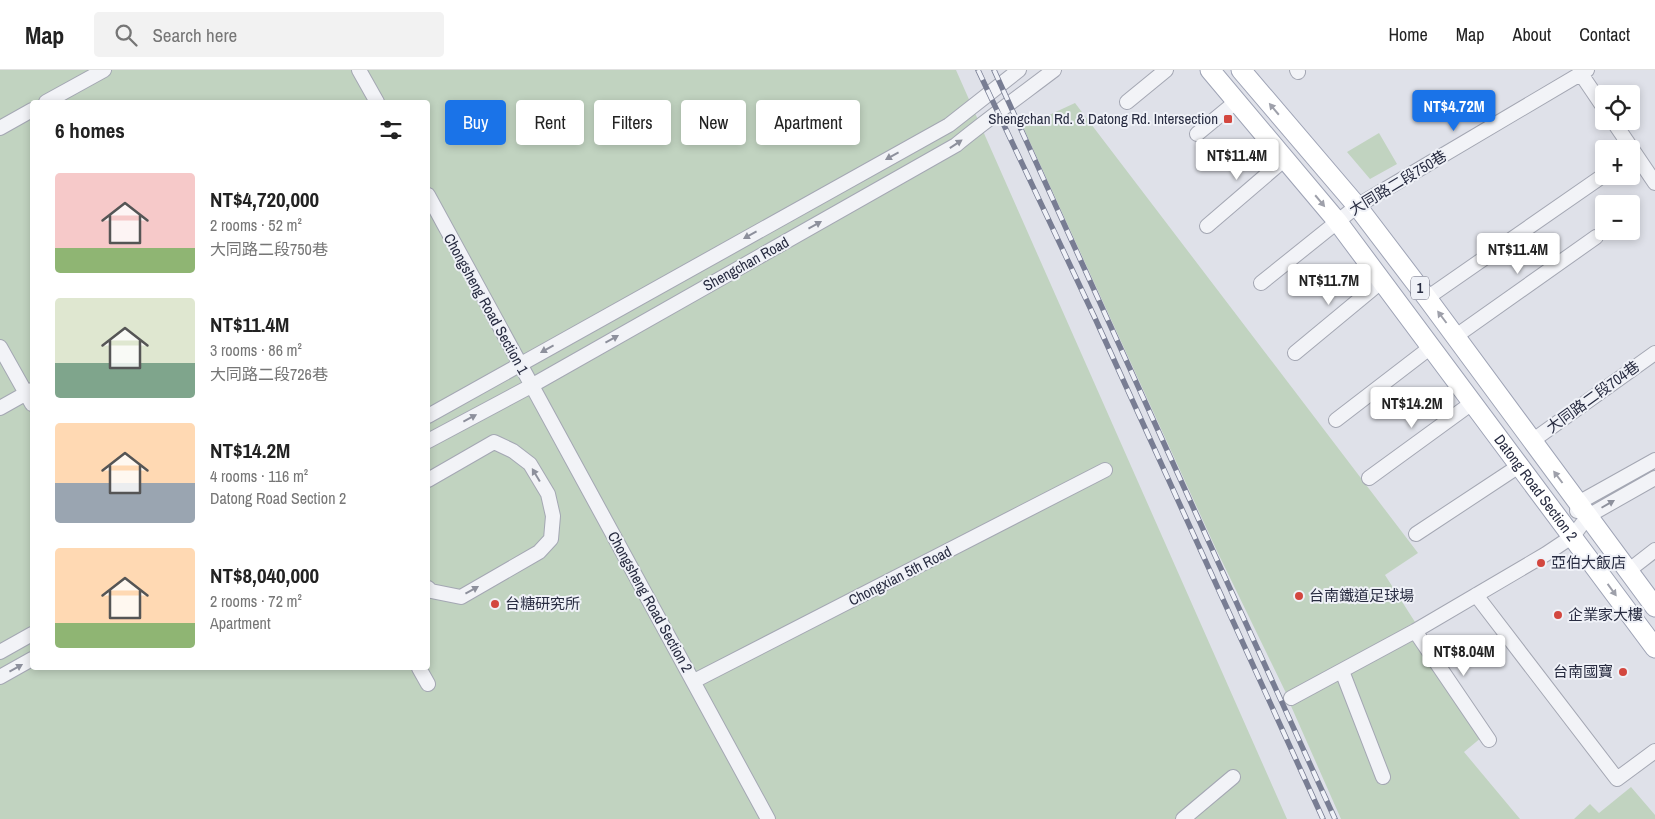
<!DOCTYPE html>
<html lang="en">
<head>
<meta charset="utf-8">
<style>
  :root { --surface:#fff; --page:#f2f2f2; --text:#222; --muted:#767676; --line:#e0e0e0; --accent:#1a73e8 }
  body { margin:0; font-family:"Archivo Narrow","Noto Sans TC",sans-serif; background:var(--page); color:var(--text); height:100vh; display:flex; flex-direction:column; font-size:19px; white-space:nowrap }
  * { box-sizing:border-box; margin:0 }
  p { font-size:16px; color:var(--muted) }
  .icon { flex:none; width:28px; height:28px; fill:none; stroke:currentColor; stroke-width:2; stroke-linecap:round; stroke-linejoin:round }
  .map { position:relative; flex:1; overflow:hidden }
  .panel { position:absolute; left:30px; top:30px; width:400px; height:570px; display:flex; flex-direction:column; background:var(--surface); border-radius:5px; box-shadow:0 2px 8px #0003 }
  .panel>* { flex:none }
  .banner { position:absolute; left:445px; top:30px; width:475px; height:45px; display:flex; gap:10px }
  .tools { position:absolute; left:1595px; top:15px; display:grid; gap:10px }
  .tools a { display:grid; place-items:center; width:45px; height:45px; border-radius:5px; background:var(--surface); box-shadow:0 2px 8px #0003; font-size:25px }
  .price { position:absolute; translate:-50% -42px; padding:0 11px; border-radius:5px; background:#fff; color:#222; font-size:16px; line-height:32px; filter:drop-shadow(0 1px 2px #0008) }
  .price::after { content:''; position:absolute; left:50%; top:30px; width:15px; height:11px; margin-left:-8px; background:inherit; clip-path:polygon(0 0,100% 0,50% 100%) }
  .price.current { background:var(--accent); color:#fff }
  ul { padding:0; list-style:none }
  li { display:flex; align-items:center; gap:15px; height:125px; padding:0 25px }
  li span { display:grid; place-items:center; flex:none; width:140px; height:100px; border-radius:5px; color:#555 }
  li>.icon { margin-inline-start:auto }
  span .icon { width:60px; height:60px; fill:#fffc; stroke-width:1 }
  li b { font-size:21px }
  h2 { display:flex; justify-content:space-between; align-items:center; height:60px; padding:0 25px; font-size:21px }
  .tag { padding:0 18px; border-radius:5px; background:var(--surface); box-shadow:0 2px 8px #0003; font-size:18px; line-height:45px }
  .tag.current { background:var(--accent); color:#fff }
  header { display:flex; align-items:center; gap:30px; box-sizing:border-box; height:70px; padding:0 25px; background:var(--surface); border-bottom:1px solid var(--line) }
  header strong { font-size:24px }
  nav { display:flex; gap:28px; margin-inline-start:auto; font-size:18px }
  .search { width:350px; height:45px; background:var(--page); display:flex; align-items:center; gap:12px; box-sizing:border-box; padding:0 18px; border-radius:5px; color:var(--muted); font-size:19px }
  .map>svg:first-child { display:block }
</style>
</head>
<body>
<header>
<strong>Map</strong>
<div class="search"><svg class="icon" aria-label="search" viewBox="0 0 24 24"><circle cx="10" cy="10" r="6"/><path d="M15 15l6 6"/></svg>Search here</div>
<nav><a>Home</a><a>Map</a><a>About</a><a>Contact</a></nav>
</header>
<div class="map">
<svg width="1655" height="749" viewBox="0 0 1655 749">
  <rect width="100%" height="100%" fill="#dfe1e9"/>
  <path fill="#c1d3c0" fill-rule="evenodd" d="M 0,0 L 956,0 L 1287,749 L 0,749 ZM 32,32 L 428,32 L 428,598 L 32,598 Z
    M 1075,33 L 1418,483 L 1385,505 L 1415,552 L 1381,573 L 1286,623 L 1216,479 L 1023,57 Z
    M 1379,63 L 1397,94 L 1370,109 L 1347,82 Z
    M 1414,567 L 1482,667 L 1464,682 L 1520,749 L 1341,749 L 1291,636 Z
    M 1631,717 L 1655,745 L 1655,749 L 1574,749 L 1590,734 L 1599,743 Z"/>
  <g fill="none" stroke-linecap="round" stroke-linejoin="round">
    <g stroke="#a4a7b3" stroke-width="16">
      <path id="minor" d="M 359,0 L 377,32
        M 1297,0 L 1298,2
        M 1581,4 L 1604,38
        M 46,32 L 104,0
        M 1127,32 L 1166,0
        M 1613,51 L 1655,113
        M 0,58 L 32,40
        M 1197,64 L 1237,31
        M 428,125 L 768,749
        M 1207,156 L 1285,89
        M 1261,213 L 1357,136 L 1587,0
        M 1427,228 L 1604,105
        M 1456,266 L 1596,167
        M 0,277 L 32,334
        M 1295,283 L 1382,211
        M 0,338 L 32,320
        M 428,346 L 949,55 L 1019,0
        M 1336,350 L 1431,277
        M 428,371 L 531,316 L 956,75 C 988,49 1021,25 1054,0
        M 1532,371 L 1655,283
        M 1369,408 L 1472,333
        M 428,410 L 494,372 L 513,381 L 530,394 L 548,424 L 553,446 L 551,469 L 539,482 L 461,527 L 431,521 L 428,518
        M 1577,441 L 1578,433 L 1655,390
        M 1416,464 L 1519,396
        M 1628,501 L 1655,480
        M 1476,525 L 1617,709 L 1655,681
        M 1415,561 L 1489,670
        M 0,582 L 32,564
        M 419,598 L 428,614
        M 1342,601 L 1383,707
        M 0,607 L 32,589
        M 694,611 L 1105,400
        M 1291,628 L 1415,561 L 1546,484 L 1573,466 L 1588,446 L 1655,408
        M 1183,749 L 1233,707"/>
    </g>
    <g stroke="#9ea3b5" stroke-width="21">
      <g id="major">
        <path id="s1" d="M 1210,0 L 1337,151 L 1655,578"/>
        <path d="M 1241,0 L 1357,136 L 1427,228 L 1655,537"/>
      </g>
    </g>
    <use href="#minor" stroke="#f2f3f7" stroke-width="14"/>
    <use href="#major" stroke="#fff" stroke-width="19"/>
    <g stroke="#787d93" stroke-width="5.5">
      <path id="rail" d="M 978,0 L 1094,246 L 1323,749
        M 994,0 L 1335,749"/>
    </g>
    <use href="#rail" stroke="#eff1f7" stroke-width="4" stroke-dasharray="11" stroke-linecap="butt"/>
  </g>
  <defs><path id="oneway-solid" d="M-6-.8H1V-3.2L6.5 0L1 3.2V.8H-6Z" transform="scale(1.25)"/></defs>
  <g fill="#9ea0aa">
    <use href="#oneway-solid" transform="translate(1274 39) rotate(-130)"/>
    <use href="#oneway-solid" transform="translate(1320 131) rotate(50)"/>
    <use href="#oneway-solid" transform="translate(1442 247) rotate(-127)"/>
    <use href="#oneway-solid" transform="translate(1558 407) rotate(-127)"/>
    <use href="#oneway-solid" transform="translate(1612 520) rotate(54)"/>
  </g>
  <g fill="#8d909c">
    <use href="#oneway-solid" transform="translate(956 74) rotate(-34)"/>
    <use href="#oneway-solid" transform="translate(892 86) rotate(151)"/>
    <use href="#oneway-solid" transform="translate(815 155) rotate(-29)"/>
    <use href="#oneway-solid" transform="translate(750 165) rotate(151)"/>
    <use href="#oneway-solid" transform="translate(612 269) rotate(-29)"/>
    <use href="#oneway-solid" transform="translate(547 279) rotate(151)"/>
    <use href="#oneway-solid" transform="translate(470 348) rotate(-28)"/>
    <use href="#oneway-solid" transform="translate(536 405) rotate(-121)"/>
    <use href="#oneway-solid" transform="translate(1608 434) rotate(-30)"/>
    <use href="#oneway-solid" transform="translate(472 520) rotate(-29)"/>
    <use href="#oneway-solid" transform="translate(16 598) rotate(-29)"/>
  </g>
  <g fill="#d3473f" stroke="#eff1f7" stroke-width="2">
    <rect x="1223" y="44" width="10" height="10" rx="2.5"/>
    <circle cx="1541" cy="493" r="5"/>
    <circle cx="1299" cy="526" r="5"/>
    <circle cx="495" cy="534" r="5"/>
    <circle cx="1558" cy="545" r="5"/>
    <circle cx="1623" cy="602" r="5"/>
  </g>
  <g text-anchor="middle" stroke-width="4" stroke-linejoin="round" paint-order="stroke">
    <rect fill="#eff1f7" stroke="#646778" stroke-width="1" x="1411" y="206.5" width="18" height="23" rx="4"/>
    <g font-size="14" font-weight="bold" fill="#282c41">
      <text x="1420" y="223">1</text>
    </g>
    <g font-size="15" fill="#282c41" stroke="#eff1f7" text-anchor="start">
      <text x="1218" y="54" text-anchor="end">Shengchan Rd. &amp; Datong Rd. Intersection</text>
      <text x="1551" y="498">亞伯大飯店</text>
      <text x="1309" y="531">台南鐵道足球場</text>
      <text x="505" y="539">台糖研究所</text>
      <text x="1568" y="550">企業家大樓</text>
      <text x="1613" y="607" text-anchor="end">台南國寶</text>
    </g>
    <g font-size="15" fill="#282c41" stroke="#eff1f7">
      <text transform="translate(1398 113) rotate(-31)" y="5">大同路二段750巷</text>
      <text transform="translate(746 194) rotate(-29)" y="5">Shengchan Road</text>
      <text transform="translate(486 234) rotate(61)" y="5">Chongsheng Road Section 1</text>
      <text transform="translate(1593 327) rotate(-36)" y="5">大同路二段704巷</text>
      <text dy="5" stroke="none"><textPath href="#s1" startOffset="530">Datong Road Section 2</textPath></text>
      <text transform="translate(900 506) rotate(-27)" y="5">Chongxian 5th Road</text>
      <text transform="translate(650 532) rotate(61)" y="5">Chongsheng Road Section 2</text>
    </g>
  </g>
</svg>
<div class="tools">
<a><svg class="icon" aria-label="locate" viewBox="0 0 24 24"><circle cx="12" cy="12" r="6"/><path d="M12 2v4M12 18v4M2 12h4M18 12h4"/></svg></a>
<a>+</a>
<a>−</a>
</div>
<b class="price current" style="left:1454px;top:62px">NT$4.72M</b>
<b class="price" style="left:1237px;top:111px">NT$11.4M</b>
<b class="price" style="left:1518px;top:205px">NT$11.4M</b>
<b class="price" style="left:1329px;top:236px">NT$11.7M</b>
<b class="price" style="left:1412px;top:359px">NT$14.2M</b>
<b class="price" style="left:1464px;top:607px">NT$8.04M</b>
<div class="banner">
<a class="tag current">Buy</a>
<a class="tag">Rent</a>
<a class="tag">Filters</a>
<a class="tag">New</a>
<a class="tag">Apartment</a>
</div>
<section class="panel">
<h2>6 homes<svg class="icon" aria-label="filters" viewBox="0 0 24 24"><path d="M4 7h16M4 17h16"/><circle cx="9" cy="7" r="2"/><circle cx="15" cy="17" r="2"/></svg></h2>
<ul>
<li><span style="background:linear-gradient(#f6c9c9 75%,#8fb573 0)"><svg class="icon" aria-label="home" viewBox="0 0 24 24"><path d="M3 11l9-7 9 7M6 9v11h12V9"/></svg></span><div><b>NT$4,720,000</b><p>2 rooms · 52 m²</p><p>大同路二段750巷</p></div></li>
<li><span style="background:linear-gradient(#dfe7d0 65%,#7fa58c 0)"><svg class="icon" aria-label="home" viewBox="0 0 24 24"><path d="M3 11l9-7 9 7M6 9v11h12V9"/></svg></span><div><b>NT$11.4M</b><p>3 rooms · 86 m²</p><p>大同路二段726巷</p></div></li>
<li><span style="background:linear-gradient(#ffd9b3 60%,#9aa5b1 0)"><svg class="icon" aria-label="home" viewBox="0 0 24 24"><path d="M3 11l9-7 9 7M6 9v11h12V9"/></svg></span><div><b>NT$14.2M</b><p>4 rooms · 116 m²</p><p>Datong Road Section 2</p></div></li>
<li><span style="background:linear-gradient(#ffd9b3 75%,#8fb573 0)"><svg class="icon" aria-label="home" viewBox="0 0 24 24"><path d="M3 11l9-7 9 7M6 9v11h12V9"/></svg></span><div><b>NT$8,040,000</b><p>2 rooms · 72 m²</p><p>Apartment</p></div></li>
</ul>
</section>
</div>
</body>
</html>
